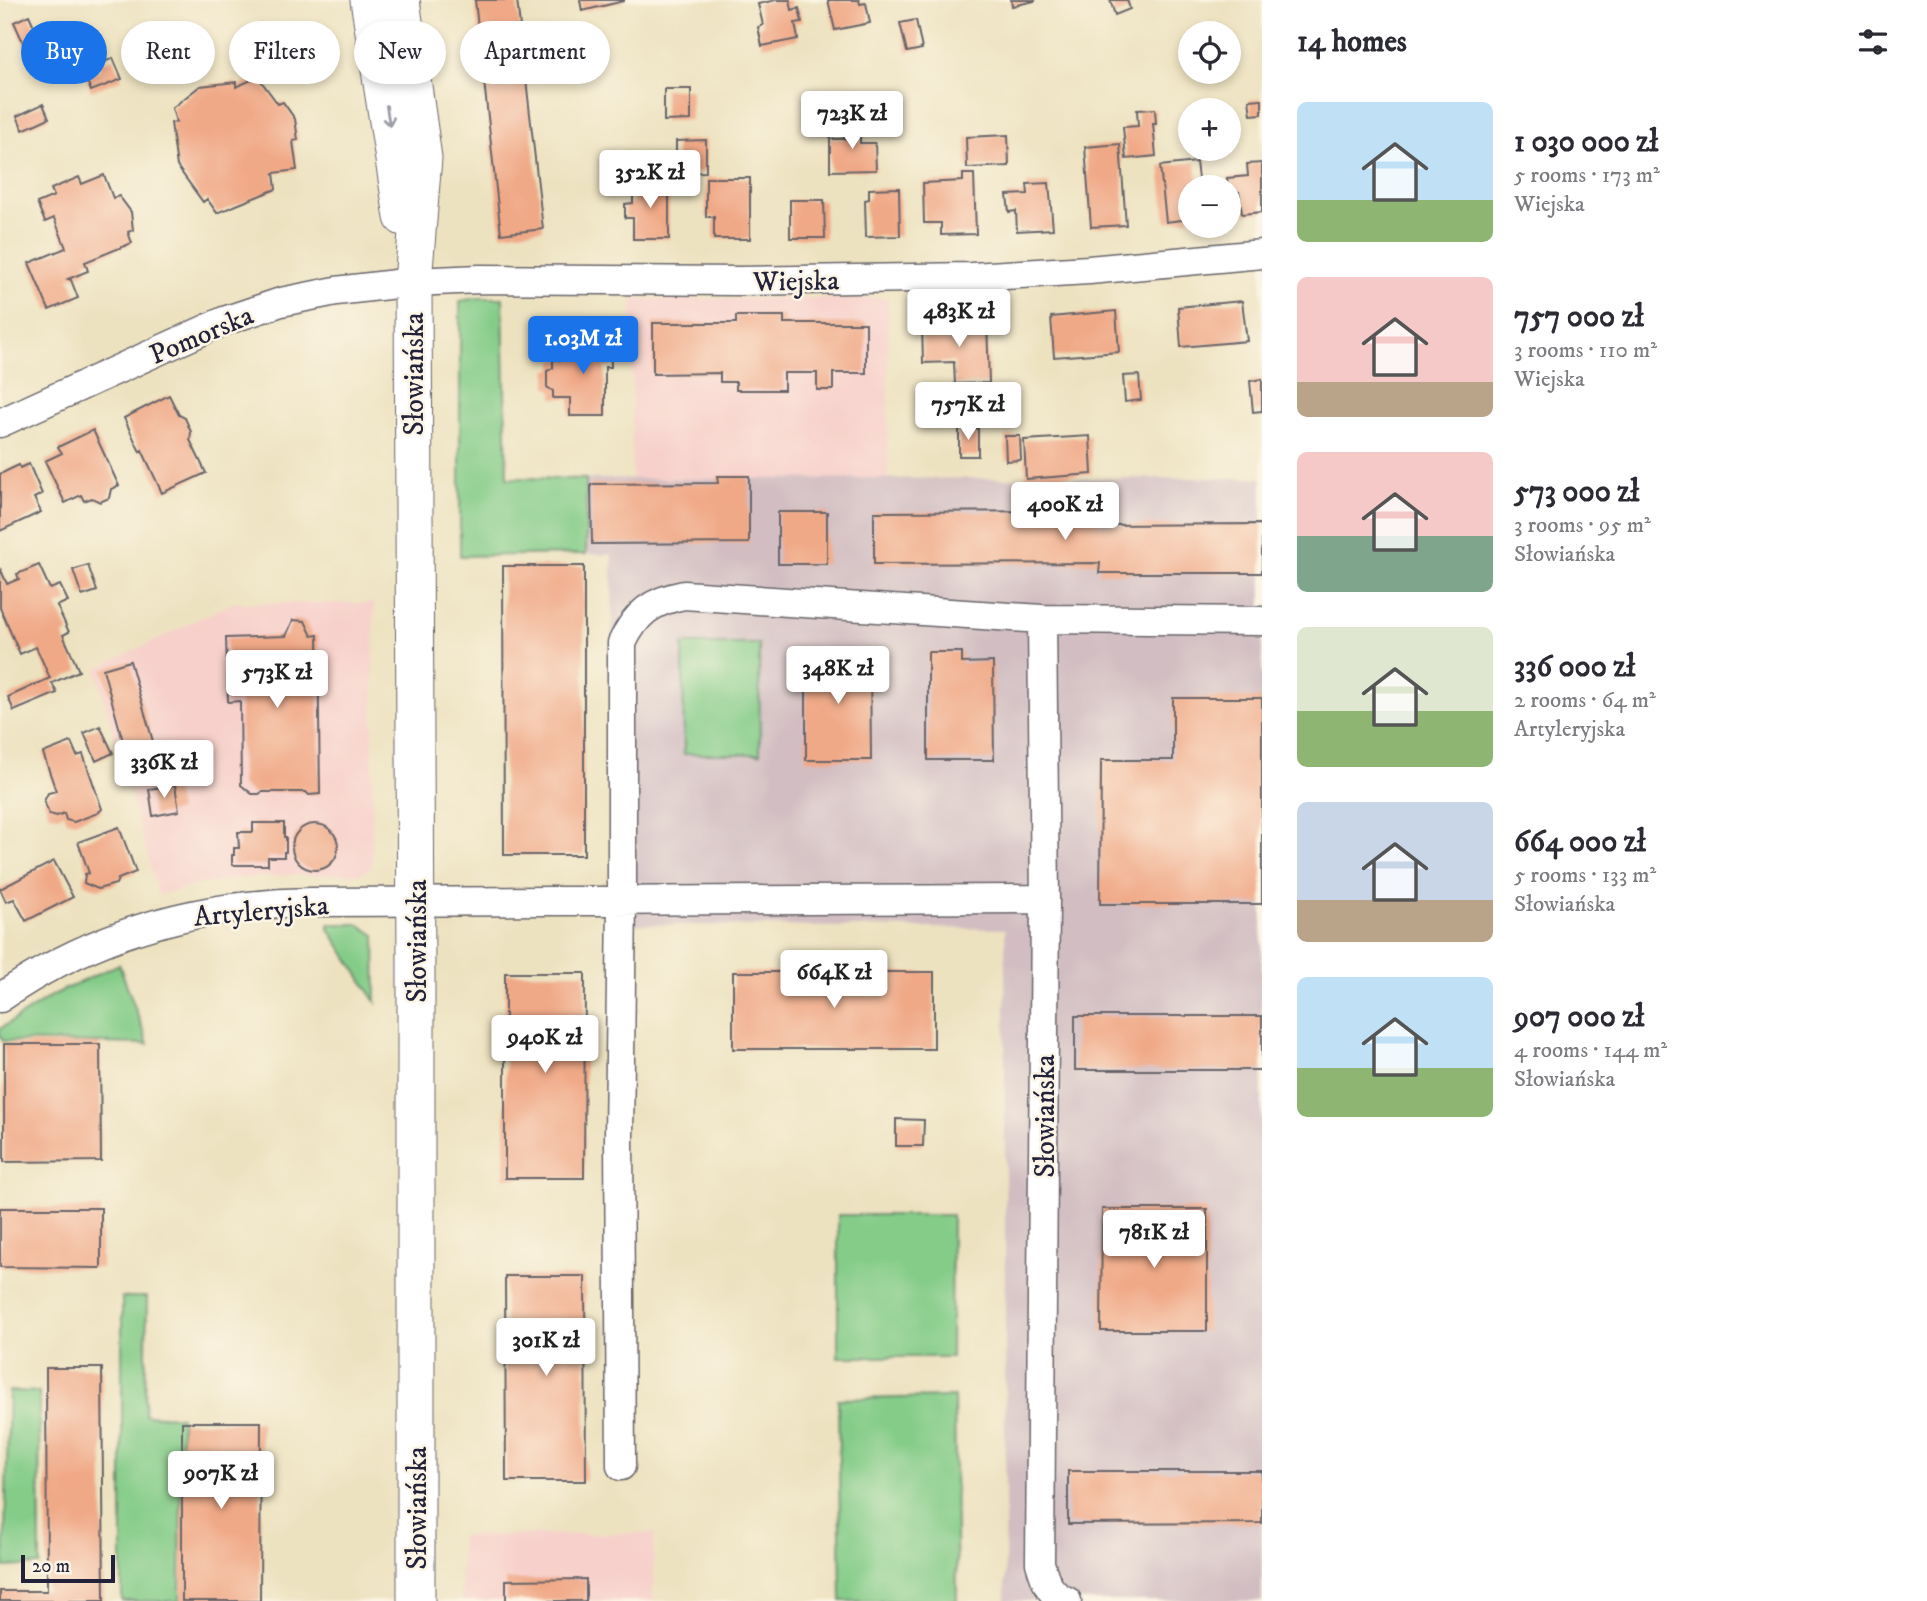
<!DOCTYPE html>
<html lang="en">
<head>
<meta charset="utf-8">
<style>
  :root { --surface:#fff; --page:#f2f2f3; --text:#2b2b33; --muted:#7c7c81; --accent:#1a73e8 }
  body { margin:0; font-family:"IM FELL DW Pica",serif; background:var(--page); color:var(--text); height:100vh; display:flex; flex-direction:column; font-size:26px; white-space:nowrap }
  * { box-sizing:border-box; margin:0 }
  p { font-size:23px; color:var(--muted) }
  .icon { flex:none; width:38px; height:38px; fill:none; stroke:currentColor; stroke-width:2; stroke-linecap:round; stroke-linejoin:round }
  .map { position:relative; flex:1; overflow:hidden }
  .drawer { display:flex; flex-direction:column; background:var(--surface); width:665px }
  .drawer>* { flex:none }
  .guide { position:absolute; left:21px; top:21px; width:665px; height:63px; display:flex; gap:14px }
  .tools { position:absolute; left:1178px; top:21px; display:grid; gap:14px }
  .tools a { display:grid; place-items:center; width:63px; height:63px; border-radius:50%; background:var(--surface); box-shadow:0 4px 10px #0003; font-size:35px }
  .scale { position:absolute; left:21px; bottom:18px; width:94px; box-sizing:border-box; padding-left:7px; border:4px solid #22223b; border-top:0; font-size:19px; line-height:24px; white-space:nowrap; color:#22223b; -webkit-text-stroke:5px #fcf5e5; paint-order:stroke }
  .price { position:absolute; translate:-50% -60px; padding:0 16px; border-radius:7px; background:#fff; color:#222; font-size:23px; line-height:46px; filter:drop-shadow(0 2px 4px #0008) }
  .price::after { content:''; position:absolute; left:50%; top:42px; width:21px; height:16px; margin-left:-10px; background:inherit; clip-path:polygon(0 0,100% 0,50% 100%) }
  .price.on { background:var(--accent); color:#fff }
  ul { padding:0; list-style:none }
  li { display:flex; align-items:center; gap:21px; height:175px; padding:0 35px }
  li span { display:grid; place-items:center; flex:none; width:196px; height:140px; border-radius:10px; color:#555 }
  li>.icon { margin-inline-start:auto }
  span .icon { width:84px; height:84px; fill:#fffc; stroke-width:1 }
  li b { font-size:30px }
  h2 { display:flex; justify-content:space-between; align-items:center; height:84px; padding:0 35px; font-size:30px }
  .chip { padding:0 24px; border-radius:32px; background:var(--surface); box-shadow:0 4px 10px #0003; font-size:24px; line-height:63px }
  .chip.on { background:var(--accent); color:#fff }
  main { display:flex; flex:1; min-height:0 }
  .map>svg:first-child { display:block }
</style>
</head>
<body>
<main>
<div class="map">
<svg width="1262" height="1601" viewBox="0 0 1262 1601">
  <rect width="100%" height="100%" fill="#fcf5e5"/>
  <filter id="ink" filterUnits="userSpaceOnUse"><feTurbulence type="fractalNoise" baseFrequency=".0143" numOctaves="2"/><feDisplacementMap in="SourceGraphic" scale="14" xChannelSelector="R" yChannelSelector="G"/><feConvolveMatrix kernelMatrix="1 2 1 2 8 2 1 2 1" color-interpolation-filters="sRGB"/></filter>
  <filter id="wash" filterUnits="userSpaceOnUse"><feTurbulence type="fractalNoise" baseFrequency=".00686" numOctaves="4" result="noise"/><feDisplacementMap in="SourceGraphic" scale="28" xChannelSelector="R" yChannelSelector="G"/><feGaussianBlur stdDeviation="1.57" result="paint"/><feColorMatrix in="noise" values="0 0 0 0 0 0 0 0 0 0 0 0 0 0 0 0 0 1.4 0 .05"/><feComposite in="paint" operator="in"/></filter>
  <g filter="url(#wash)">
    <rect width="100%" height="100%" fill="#ede2c0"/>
    <path fill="#f7d0cb" d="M 888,298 L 888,479 L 632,479 L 632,299 Z
      M 232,603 L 374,603 L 372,867 L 360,874 L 290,875 L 242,878 L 203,884 L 158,895 L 96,669 Z
      M 654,1533 L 653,1601 L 461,1601 L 461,1536 Z"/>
    <path fill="#d2bec2" d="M 1262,478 L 1262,1601 L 1005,1601 L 1005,929 L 614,924 L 612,555 L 586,554 L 586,479 Z"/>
    <path fill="#84cc88" stroke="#537762" stroke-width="2" d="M 477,298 L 503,298 L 507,478 L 586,479 L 586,554 L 460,556 L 460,301 Z
      M 683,644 L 759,644 L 760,754 L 684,754 Z
      M 329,924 L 358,924 L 375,935 L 376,1002 L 329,929 Z
      M 119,964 L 148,1044 L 3,1041 L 0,1036 L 0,1029 L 53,995 Z
      M 838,1215 L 952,1215 L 951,1357 L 838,1357 Z
      M 122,1297 L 147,1297 L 145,1415 L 181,1417 L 180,1601 L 122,1601 Z
      M 9,1391 L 39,1392 L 40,1565 L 4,1567 Z
      M 954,1397 L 957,1601 L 841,1601 L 838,1399 Z"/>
    <g id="blocks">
      <path fill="#f0a987" d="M 475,0 L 517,0 L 543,229 L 501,234 Z
        M 580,0 L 624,0 L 624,1 L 582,11 Z
        M 776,0 L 790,0 L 792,10 L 799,8 L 802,22 L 795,23 L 798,39 L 762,46 L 758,27 L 763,25 L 758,4 Z
        M 828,0 L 859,0 L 860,4 L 866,3 L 870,23 L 835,30 Z
        M 1011,0 L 1035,0 L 1035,1 L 1012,6 Z
        M 1110,0 L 1127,0 L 1130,9 L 1115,15 Z
        M 29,15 L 41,42 L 26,49 L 14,22 Z
        M 916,20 L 922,49 L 907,52 L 900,23 Z
        M 113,58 L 122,79 L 91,91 L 85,76 L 102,69 L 100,64 Z
        M 258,77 L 278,104 L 283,102 L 295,119 L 298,140 L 293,141 L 297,170 L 274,173 L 276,189 L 217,213 L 207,199 L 203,202 L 177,166 L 171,123 L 176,122 L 172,108 L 200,86 L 236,82 L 236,87 Z
        M 664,89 L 691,89 L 691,120 L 664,121 Z
        M 1262,99 L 1262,114 L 1251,115 L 1249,100 Z
        M 43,104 L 49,118 L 23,130 L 17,116 Z
        M 1155,109 L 1156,124 L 1153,124 L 1156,156 L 1126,159 L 1123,127 L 1138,126 L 1137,110 Z
        M 843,123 L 860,123 L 860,143 L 875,143 L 876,170 L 830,171 L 830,139 L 844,139 Z
        M 1008,135 L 1009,166 L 967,168 L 966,137 Z
        M 706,140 L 706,172 L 676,173 L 676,141 Z
        M 1120,144 L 1126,225 L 1091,227 L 1085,147 Z
        M 1196,162 L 1199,187 L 1190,187 L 1190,219 L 1166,222 L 1160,166 Z
        M 1262,163 L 1262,212 L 1242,214 L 1239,192 L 1229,193 L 1227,178 L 1248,176 L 1247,164 Z
        M 963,174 L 974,174 L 976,234 L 941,235 L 941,223 L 924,223 L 923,183 L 963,181 Z
        M 104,175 L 113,198 L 119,196 L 131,212 L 133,230 L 128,232 L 132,243 L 85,262 L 88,271 L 68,279 L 71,280 L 78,298 L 49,310 L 29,263 L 66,248 L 54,218 L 45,222 L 37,203 L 54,196 L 51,189 L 79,177 L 82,184 Z
        M 706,178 L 750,178 L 750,239 L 714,239 L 714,217 L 706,217 Z
        M 633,181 L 669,181 L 669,239 L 633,239 L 633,218 L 625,218 L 625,204 L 633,203 Z
        M 1049,183 L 1053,229 L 1017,231 L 1016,211 L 1009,212 L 1007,195 L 1028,194 L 1027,184 Z
        M 899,188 L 900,236 L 866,237 L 865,200 L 869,199 L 869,189 Z
        M 790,200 L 824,200 L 825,238 L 790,238 Z
        M 1242,301 L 1247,341 L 1181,347 L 1178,307 Z
        M 1116,311 L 1119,352 L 1054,357 L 1051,317 Z
        M 736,316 L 784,316 L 784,323 L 866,323 L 866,373 L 833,373 L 833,390 L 817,390 L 817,373 L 784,373 L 784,390 L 736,390 L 736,382 L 720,382 L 720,373 L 653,374 L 653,323 L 736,323 Z
        M 987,321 L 989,383 L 955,384 L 954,362 L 923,363 L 922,323 Z
        M 578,335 L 610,335 L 611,367 L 605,367 L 605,416 L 570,416 L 570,398 L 553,398 L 553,391 L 547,387 L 547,371 L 553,368 L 553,360 L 568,360 L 568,355 L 578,354 Z
        M 1139,375 L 1141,400 L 1125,402 L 1123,376 Z
        M 1262,379 L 1262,411 L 1253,412 L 1250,381 Z
        M 169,395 L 179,415 L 185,418 L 191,432 L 190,440 L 206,473 L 162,493 L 142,450 L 140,452 L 124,418 Z
        M 959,428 L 978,428 L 978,456 L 959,456 Z
        M 93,430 L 119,486 L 111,489 L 109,498 L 100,502 L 92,498 L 84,501 L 81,495 L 65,503 L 45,461 L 62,453 L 58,447 Z
        M 1005,436 L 1020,436 L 1021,460 L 1006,461 Z
        M 1090,436 L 1092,474 L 1026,479 L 1024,440 Z
        M 29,464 L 42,494 L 34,498 L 41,512 L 0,531 L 0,474 L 19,465 L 20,468 Z
        M 717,476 L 749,476 L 749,543 L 592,544 L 591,484 L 718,483 Z
        M 1099,511 L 1099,525 L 1262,524 L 1262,573 L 1099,573 L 1100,563 L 874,564 L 874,512 Z
        M 778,512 L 827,512 L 827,564 L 778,564 Z
        M 39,565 L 50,589 L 60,585 L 68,601 L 57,606 L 69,632 L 63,635 L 79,671 L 52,683 L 57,693 L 14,711 L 8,697 L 50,678 L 36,647 L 20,654 L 0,608 L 0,568 L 7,584 L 19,579 L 17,574 Z
        M 88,565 L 97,591 L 82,596 L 73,570 Z
        M 503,566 L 584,566 L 584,855 L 504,855 Z
        M 293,620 L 305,621 L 312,636 L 318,635 L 320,794 L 309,795 L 306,792 L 262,792 L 259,794 L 252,794 L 241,785 L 240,701 L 228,702 L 226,638 L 286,636 Z
        M 806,652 L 870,652 L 871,760 L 806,760 Z
        M 928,652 L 962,652 L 962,663 L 993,662 L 994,760 L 928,760 Z
        M 130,661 L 162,773 L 134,781 L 103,669 Z
        M 1173,698 L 1262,698 L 1262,904 L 1100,904 L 1101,760 L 1173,760 Z
        M 100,726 L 113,753 L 96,761 L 84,733 Z
        M 71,742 L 77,756 L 83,754 L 102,809 L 98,813 L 74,822 L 66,820 L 64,813 L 57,816 L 49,814 L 44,801 L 48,793 L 56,791 L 43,753 Z
        M 175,785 L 179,811 L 153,816 L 149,789 Z
        M 253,823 L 284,823 L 284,837 L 286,837 L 286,852 L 284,852 L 284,857 L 268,857 L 268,865 L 232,865 L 232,855 L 234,855 L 234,848 L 239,848 L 238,832 L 253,832 Z
        M292 847a23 23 0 1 1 46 0a23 23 0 1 1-46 0Z
        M 119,827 L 136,872 L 118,879 L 116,884 L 98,889 L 84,883 L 85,874 L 89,873 L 78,842 Z
        M 54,861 L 73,897 L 26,921 L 14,899 L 6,902 L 0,889 Z
        M 733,972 L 934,972 L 934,1049 L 733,1049 Z
        M 505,973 L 585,973 L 584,1178 L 505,1178 Z
        M 1075,1016 L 1262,1016 L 1262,1070 L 1075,1070 Z
        M 4,1044 L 100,1044 L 101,1161 L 4,1162 Z
        M 896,1119 L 924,1120 L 923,1146 L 896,1146 Z
        M 0,1208 L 101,1208 L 101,1268 L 0,1267 Z
        M 1102,1209 L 1207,1209 L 1207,1331 L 1101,1331 Z
        M 505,1276 L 585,1276 L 586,1481 L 506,1481 Z
        M 46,1368 L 102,1368 L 104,1601 L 0,1601 L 0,1591 L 47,1591 Z
        M 182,1422 L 261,1422 L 260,1601 L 182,1601 Z
        M 1068,1471 L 1262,1471 L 1262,1523 L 1068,1524 Z
        M 586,1579 L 586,1601 L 506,1601 L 506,1580 Z"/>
    </g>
  </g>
  <g filter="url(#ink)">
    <use href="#blocks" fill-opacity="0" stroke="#69656a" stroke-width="2"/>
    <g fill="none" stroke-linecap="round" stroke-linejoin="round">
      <g stroke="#69656a" stroke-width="31">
        <path id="minor" d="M 0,423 L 224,321 L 281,302 L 336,291 L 413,282 L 480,279 L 738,281 L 971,277 L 1089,270 L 1262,254
          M 1042,619 L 1045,899 L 1040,1563 C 1045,1580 1049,1595 1067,1601
          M 0,998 C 93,933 197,904 310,902 L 1045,899
          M 621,1466 L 619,1137 L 622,901 L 622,643 C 636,613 652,601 684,595 L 1042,619 L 1262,621"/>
      </g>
      <g stroke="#69656a" stroke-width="39">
        <path id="tertiary" d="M 369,0 L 403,217
          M 401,0 L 423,158 L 413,282 L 416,972 L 416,1601"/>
      </g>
      <use href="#minor" stroke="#fff" stroke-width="28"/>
      <use href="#tertiary" stroke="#fff" stroke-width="37"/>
    </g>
    <defs><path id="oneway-shaft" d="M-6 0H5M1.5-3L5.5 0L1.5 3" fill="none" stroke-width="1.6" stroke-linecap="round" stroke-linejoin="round" transform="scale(1.75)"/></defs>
    <use stroke="#9c9ca7" href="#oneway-shaft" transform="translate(388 116) rotate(81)"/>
  </g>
  <g text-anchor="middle" stroke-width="5" stroke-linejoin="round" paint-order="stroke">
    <g font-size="28" fill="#22223b" stroke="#fcf5e5">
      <text transform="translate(796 280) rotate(-1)" y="10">Wiejska</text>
      <text transform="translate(201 334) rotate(-23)" y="10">Pomorska</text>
      <text transform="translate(413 374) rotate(-90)" y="10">Słowiańska</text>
      <text transform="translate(261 910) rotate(-5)" y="10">Artyleryjska</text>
      <text transform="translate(416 941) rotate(-90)" y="10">Słowiańska</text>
      <text transform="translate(1044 1116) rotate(-90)" y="10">Słowiańska</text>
      <text transform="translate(416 1508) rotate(-90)" y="10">Słowiańska</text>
    </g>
  </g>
</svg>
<div class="tools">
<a><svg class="icon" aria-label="locate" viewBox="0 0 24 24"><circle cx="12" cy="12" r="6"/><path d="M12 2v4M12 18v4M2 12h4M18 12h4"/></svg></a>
<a>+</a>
<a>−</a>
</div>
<div class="scale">20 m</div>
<b class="price" style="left:852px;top:151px">723K zł</b>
<b class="price" style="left:650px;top:210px">352K zł</b>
<b class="price" style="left:959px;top:349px">483K zł</b>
<b class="price on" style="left:583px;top:376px">1.03M zł</b>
<b class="price" style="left:968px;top:442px">757K zł</b>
<b class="price" style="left:1065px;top:542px">400K zł</b>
<b class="price" style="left:838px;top:706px">348K zł</b>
<b class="price" style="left:277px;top:710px">573K zł</b>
<b class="price" style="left:164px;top:800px">336K zł</b>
<b class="price" style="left:834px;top:1010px">664K zł</b>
<b class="price" style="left:545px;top:1075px">940K zł</b>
<b class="price" style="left:1154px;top:1270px">781K zł</b>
<b class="price" style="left:546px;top:1378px">301K zł</b>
<b class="price" style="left:221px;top:1511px">907K zł</b>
<div class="guide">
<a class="chip on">Buy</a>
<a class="chip">Rent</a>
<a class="chip">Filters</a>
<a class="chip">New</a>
<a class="chip">Apartment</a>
</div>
</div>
<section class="drawer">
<h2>14 homes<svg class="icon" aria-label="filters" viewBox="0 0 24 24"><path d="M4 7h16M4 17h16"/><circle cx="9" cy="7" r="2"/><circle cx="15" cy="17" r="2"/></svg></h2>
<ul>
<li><span style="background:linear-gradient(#bfe0f5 70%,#8fb573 0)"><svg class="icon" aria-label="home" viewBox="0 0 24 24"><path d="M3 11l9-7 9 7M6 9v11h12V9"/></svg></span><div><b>1 030 000 zł</b><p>5 rooms · 173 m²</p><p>Wiejska</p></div></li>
<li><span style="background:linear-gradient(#f6c9c9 75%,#b9a48a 0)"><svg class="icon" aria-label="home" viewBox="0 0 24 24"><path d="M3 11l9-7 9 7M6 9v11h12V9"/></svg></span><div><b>757 000 zł</b><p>3 rooms · 110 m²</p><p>Wiejska</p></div></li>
<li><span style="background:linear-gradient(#f6c9c9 60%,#7fa58c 0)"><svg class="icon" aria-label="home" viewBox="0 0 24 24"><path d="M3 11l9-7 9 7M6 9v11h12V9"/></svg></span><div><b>573 000 zł</b><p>3 rooms · 95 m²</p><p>Słowiańska</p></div></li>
<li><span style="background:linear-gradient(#dfe7d0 60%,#8fb573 0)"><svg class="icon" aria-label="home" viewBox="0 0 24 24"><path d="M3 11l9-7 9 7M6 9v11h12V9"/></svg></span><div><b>336 000 zł</b><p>2 rooms · 64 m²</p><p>Artyleryjska</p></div></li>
<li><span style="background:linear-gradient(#c9d6e8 70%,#b9a48a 0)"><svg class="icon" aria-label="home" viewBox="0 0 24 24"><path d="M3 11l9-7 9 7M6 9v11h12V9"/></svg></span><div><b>664 000 zł</b><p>5 rooms · 133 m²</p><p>Słowiańska</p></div></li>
<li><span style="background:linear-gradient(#bfe0f5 65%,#8fb573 0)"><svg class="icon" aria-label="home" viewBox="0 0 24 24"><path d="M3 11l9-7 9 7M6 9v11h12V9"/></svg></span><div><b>907 000 zł</b><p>4 rooms · 144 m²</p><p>Słowiańska</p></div></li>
</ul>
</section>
</main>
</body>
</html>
